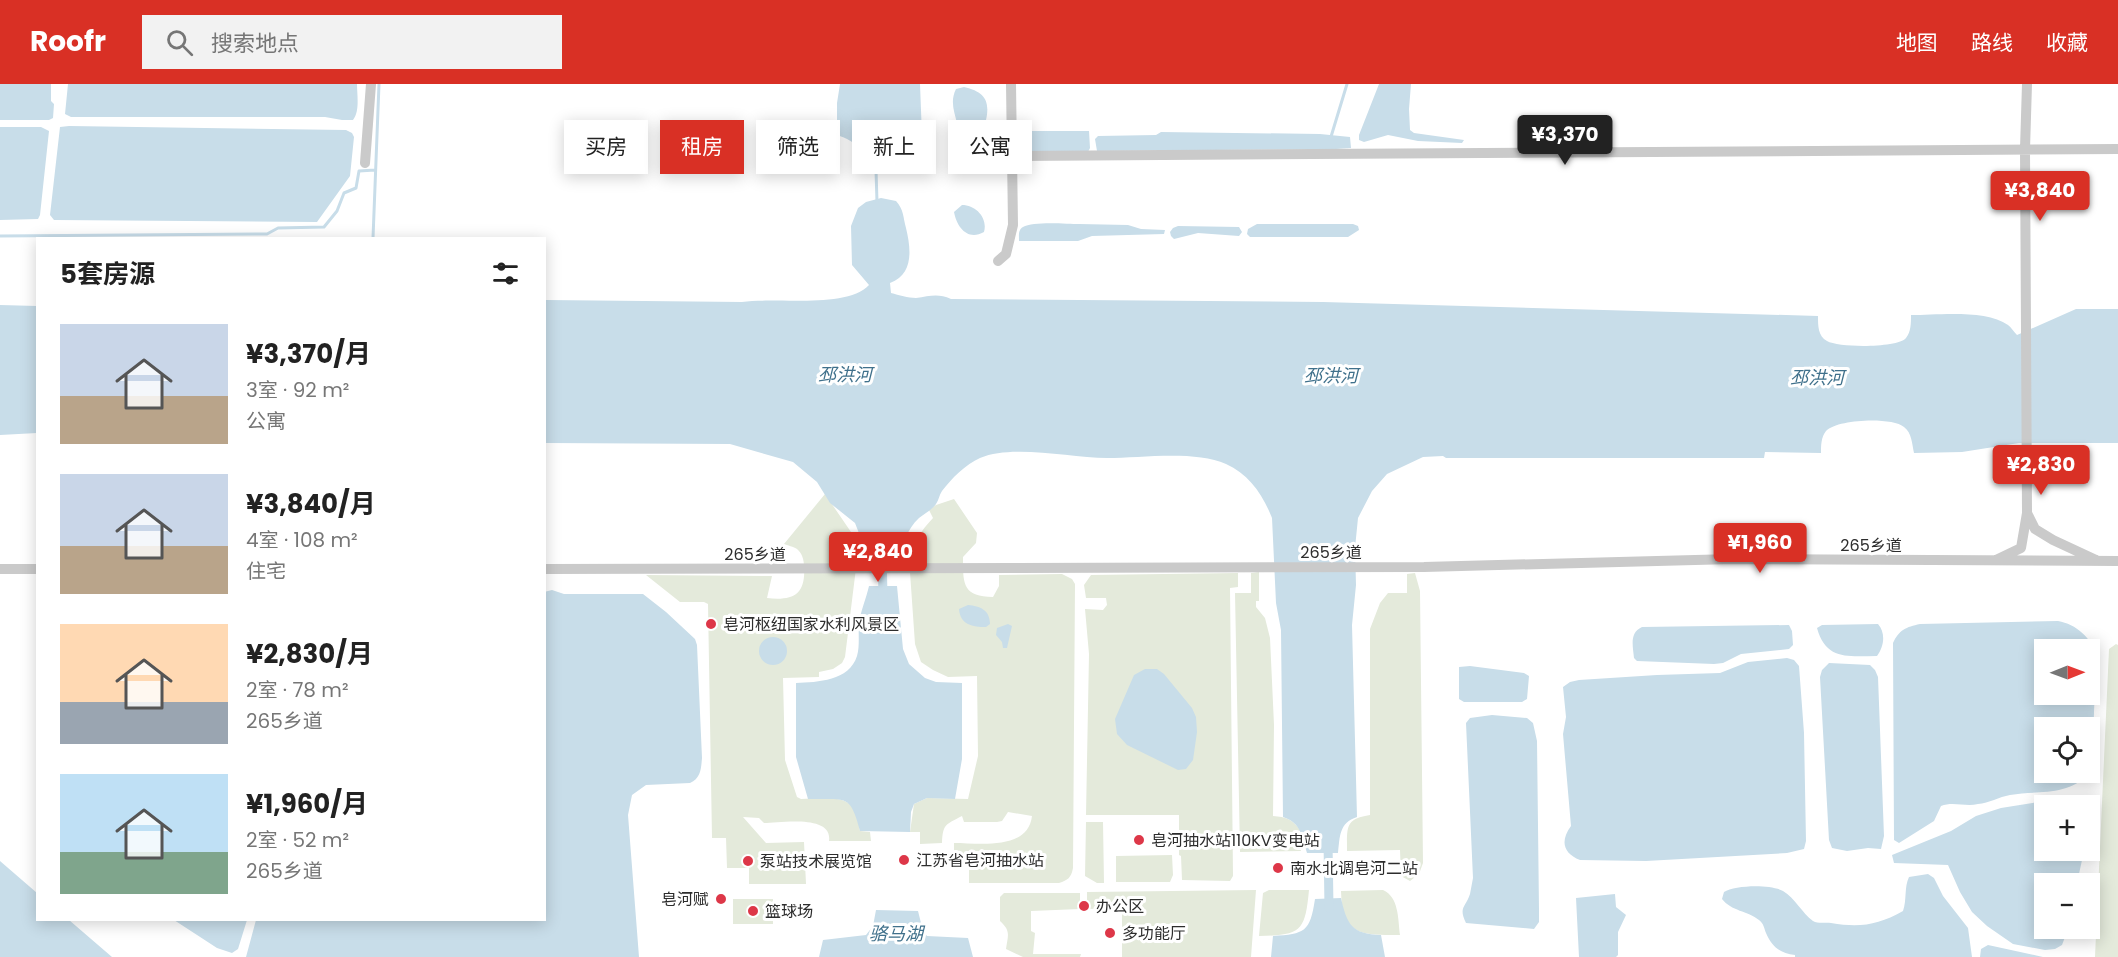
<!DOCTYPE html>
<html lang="zh">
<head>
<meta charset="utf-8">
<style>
  :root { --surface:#fff; --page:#f2f2f2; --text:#222; --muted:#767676; --accent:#d93025 }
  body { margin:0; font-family:Poppins,"Noto Sans SC",sans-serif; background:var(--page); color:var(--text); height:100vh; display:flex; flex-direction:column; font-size:22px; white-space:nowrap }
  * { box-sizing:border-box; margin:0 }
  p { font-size:20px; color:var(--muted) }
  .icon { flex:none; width:33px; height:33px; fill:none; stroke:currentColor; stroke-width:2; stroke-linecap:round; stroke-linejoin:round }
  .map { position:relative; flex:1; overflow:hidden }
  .drawer { position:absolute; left:36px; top:153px; width:510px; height:684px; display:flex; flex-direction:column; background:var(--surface); border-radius:0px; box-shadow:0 3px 15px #0003 }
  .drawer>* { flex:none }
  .top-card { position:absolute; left:564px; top:36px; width:570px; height:54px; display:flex; gap:12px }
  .needle { width:39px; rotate:89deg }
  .fabs { position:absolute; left:2034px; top:555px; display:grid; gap:12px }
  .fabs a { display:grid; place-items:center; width:66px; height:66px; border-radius:0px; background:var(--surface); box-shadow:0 3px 15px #0003; font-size:30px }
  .price { position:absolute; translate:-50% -51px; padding:0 14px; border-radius:6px; background:var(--accent); color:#fff; font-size:20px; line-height:39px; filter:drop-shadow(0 2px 3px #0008) }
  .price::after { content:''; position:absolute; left:50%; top:36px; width:18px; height:14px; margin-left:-9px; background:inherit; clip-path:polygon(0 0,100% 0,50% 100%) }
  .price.current { background:#222; color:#fff }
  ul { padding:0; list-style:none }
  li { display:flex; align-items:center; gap:18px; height:150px; padding:0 24px }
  li span { display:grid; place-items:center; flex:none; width:168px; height:120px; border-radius:0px; color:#555 }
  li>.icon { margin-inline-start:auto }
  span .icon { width:72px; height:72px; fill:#fffc; stroke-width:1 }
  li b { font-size:26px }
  h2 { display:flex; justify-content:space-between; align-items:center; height:72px; padding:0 24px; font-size:26px }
  .pill { padding:0 21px; border-radius:0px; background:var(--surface); box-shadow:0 3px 15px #0003; font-size:21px; line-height:54px }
  .pill.current { background:var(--accent); color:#fff }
  header { display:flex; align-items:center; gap:36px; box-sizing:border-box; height:84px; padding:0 30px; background:var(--accent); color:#fff }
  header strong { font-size:28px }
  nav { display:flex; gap:33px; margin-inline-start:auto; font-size:21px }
  .search { width:420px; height:54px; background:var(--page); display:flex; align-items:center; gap:15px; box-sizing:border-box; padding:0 21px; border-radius:0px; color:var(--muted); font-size:22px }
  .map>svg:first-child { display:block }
</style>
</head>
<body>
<header>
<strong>Roofr</strong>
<div class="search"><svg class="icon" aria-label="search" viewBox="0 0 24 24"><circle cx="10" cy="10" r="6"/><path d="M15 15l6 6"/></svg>搜索地点</div>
<nav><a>地图</a><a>路线</a><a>收藏</a></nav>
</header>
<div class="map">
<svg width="2118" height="873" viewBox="0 0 2118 873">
  <rect width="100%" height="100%" fill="#fff"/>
  <path fill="#e4eadb" d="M 825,410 L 851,448 L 857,476 L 845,573 L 842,579 L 833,585 L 819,588 L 819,593 L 783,594 L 785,676 L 797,713 L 801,715 C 818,715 848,709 856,728 C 858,733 859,741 860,747 L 870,748 L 871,757 L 829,757 C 833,730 780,739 764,739 L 759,734 L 743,733 L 766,759 L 804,758 L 806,800 L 749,800 L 749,784 L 727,784 L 726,754 L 712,754 L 708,520 L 704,518 L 680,518 L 646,491 L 772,492 L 767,514 C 794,517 806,510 804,482 C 804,476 802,469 797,465 C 794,463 787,461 784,460 Z
    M 954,415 L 977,449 L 976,459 L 963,473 C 963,499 962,513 993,513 L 999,502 L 999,491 L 1062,490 L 1072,495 L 1075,500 L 1073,784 C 1071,794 1068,796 1059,799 L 969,799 L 969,770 L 954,770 L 954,759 C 979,759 1028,767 1032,732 L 1008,728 L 1002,737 L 997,738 L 964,738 L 962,732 C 945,741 943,740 942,759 L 920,760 L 920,748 L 910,748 L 914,720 L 927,714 L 968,715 L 978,672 L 977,592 L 948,593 L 933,586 L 921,578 L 915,560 L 909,474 C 914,457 921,447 933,434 L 929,426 L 936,421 Z
    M 1259,488 L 1259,517 L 1256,517 L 1256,523 L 1265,534 L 1270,554 L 1274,641 L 1273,732 C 1286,733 1292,735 1300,746 L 1296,751 L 1301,767 L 1240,768 L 1235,509 L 1251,509 L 1251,489 Z
    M 1238,489 L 1238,503 L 1230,504 L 1233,792 L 1230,797 L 1182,796 L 1181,772 L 1179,771 L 1179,731 L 1086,731 L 1089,570 L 1085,525 L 1103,526 L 1107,521 L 1106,514 L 1086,514 L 1084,501 L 1091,491 Z
    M 1415,489 L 1420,507 L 1423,779 L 1419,790 L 1410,797 L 1401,792 L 1400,766 L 1347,767 C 1347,743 1345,735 1370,731 L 1370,545 L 1380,519 L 1388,509 L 1407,509 L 1407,490 Z
    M 2116,560 L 2118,561 L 2118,873 L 2095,873 L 2109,565 Z
    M 1086,738 L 1103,738 L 1104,799 L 1097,799 L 1085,792 Z
    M 1172,771 L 1173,791 L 1170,798 L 1116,798 L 1116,772 Z
    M 1256,806 L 1251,873 L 1122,873 L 1122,824 L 1087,825 L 1087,808 Z
    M 1269,806 L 1309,806 C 1305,848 1301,851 1259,852 L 1263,809 Z
    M 1383,806 C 1399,813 1398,835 1400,851 C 1363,851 1342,853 1341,807 Z
    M 1004,809 L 1080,809 L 1080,825 L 1031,827 L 1031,847 L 1035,849 L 1033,870 L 1081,870 L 1080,873 L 1023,873 L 1006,865 C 1008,851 1011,847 1000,837 L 1000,813 Z
    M 733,815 L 773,815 L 773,840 L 733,840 Z"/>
  <path fill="#c8dde9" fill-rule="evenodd" d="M 0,0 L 51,0 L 51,17 L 54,20 L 53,34 L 49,36 L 0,36 Z
    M 68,0 L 357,0 C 357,11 360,27 353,36 L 342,36 L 325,33 L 71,33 L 65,30 Z
    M 840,0 L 920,0 L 922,52 C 904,58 891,69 890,89 L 872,89 C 869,69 856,57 837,51 L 837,19 Z
    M 1379,0 L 1411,0 L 1409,25 L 1410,46 L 1414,49 L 1464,56 L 1462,59 L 1418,57 L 1388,51 L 1364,58 L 1359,56 L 1359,51 Z
    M 964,3 C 986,8 991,18 985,40 L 963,43 L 957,39 C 954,27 950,17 956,5 Z
    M 69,42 L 346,46 L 352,49 L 354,53 L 350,92 L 317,138 L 54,136 L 50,131 L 60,43 Z
    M 0,43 L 41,43 L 49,47 L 40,131 L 38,135 L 0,136 Z
    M 1017,47 L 1089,47 L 1090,64 L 1088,68 L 1019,68 L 1016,66 Z
    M 1161,48 L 1320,50 L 1350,53 L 1351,64 L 1336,65 L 1097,67 L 1095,55 L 1098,52 L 1156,51 Z
    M 881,114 L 896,117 C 904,126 903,133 906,144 C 911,165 914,190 890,199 L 891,209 C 899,211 908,214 916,214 C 930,212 938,209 951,215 L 1323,218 L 1818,232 C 1818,242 1818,252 1827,257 C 1839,264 1898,264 1906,254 C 1911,248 1911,239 1911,231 C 1937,231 1986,225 2008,241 C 2011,243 2014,248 2017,251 L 2076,225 L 2118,225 L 2118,359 L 2019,359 L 1962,368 L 1914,369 C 1912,360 1912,349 1904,343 C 1892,333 1838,335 1826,347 C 1821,353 1821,362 1821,369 L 1765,368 L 1764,374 L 1446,374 L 1443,372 L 1423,373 L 1387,390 L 1372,407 L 1358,434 L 1355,464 L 1356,501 L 1352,541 L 1357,733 C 1339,739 1340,752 1338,769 L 1307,769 C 1302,752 1301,739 1283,733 L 1281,546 L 1276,519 L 1272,434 C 1263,411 1249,390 1226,380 C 1195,366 1141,374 1107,374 C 1070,374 1014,360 980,374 C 966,380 951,395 942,407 C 939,411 939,416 936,420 C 933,425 924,430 919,434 C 907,445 903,460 899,475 L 865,475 L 864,462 L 855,439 L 830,419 L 817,398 L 793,378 L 730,360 L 545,359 L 545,216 L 742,218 C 774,213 847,225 869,201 L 852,181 L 851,142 L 858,124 L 866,118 Z
    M 962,121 C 976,121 988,134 984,148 C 968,157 957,144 954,128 Z
    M 1079,140 L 1128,141 L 1141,145 L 1165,146 L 1164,150 L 1092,152 L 1078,157 L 1019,157 C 1019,151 1018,146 1023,143 C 1033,137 1067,140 1079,140 Z
    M 1257,140 L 1353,140 L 1358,142 L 1359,146 L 1348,153 L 1250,153 L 1247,150 L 1248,145 Z
    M 1178,142 L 1239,143 L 1242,148 L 1239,152 L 1198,149 L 1174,155 L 1171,152 L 1170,148 L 1173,144 Z
    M 0,221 L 37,222 L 37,349 L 0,351 Z
    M 869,502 L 897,502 L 903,565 L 909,580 L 925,594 L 936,598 L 962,599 L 962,675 L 955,715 L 927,714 L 914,720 L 911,728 L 910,748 L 860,747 C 850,708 845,716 808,715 L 796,673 L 796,599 C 818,598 849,597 857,572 C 860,562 858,549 859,539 C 861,526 866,515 869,502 Z
    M 552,506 L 564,510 L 643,510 L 666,528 L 695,555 L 697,561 L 702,674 C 701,685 701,694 690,699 L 646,701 L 632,711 L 628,731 L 639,873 L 246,873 L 256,836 L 544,836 L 544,508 Z
    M 968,521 C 980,522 990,526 990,540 L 986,543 C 973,543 960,541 959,525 Z
    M 2058,537 C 2076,540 2092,554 2096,572 L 2092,685 L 2090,687 L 2090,644 L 2044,644 L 2044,688 L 2089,689 C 2068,713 2038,706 2010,711 C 1999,713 1989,719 1978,720 C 1965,723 1953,717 1941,722 L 1934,737 L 1899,759 L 1894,756 L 1893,559 C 1899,546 1906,543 1920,540 ZM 2044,566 L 2090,566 L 2090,610 L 2044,610 Z
    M 1008,540 L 1012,542 L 1007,564 L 1003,564 L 1002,558 L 996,551 L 997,544 Z
    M 1878,540 C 1886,549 1884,563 1877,572 C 1849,572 1826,577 1817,544 L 1822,541 Z
    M 1789,541 L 1792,547 L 1793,561 L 1789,565 L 1741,570 L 1723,579 L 1714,580 L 1637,577 L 1634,574 C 1633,562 1629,549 1642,543 Z
    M759 567a14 14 0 1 1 28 0a14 14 0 1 1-28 0Z
    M 1787,574 L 1794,576 L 1799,582 L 1804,649 L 1806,757 L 1804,765 L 1787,769 L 1646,777 L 1580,776 C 1563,769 1560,757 1571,742 L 1563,650 L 1566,633 L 1563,603 L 1570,598 L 1579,596 L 1657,591 L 1720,589 L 1748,578 Z
    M 1829,579 L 1870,581 L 1875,586 L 1878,593 L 1884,752 L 1881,765 L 1868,764 L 1847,767 L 1832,764 L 1829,756 L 1820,593 L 1822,586 Z
    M 1470,582 L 1524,589 L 1529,592 L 1527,615 L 1522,618 L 1464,618 L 1459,615 L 1459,583 Z
    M 1145,585 L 1157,585 L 1164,590 L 1192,624 L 1196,633 L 1197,648 L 1193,676 L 1186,685 L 1178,686 L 1127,661 L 1117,650 L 1115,635 L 1134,591 Z
    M 1492,631 L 1527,634 L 1533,639 L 1537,657 L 1539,826 L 1539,838 L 1534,845 L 1466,839 C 1458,823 1466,823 1470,810 C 1471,805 1472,799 1473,794 L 1466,639 L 1470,634 Z
    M 2070,713 L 2080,713 L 2088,721 L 2044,722 L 2044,766 L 2084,767 L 2077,799 L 2044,800 L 2044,844 L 2068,845 L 2062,861 L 2055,865 L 2045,866 L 2013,860 L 1987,842 L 1972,828 L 1960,808 L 1948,781 L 1894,779 L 1892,771 L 1951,747 L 1976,732 L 2001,724 Z
    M 0,777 L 37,809 L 38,836 L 69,836 L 112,873 L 0,873 Z
    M 1928,790 L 1934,794 L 1943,812 L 1968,844 L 1972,873 L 1795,873 L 1795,871 C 1780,869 1772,863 1766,849 C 1764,844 1764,840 1759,836 C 1748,827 1731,827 1722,815 L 1724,808 C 1735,801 1771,800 1783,807 C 1795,814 1802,829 1813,837 C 1818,840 1826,838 1831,839 C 1860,844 1878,841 1903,827 C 1907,816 1904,803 1909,793 Z
    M 1615,810 L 1616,823 L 1626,831 L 1618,848 L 1618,871 L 1616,873 L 1579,873 L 1576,814 Z
    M 1341,814 C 1347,841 1352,850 1381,851 L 1385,873 L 1271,873 L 1273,852 C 1305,850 1310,848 1315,815 Z
    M 876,826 L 918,827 L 923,847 L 927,852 L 968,854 L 973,873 L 819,873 L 823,856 L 866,851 L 873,842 Z
    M 174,836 L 247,836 L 238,865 L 232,869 L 217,864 Z
    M 1988,861 L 2043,873 L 1980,873 L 1981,865 Z"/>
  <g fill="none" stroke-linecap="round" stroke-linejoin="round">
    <path stroke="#c8dde9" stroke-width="3" d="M 1330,56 L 1347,0
      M 876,86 L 877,118
      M 0,152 L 267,150 L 278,144 L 324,143 L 337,127 L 344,109 L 356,104 L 359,87 L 375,86
      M 373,154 L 379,0"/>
    <path stroke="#c8dde9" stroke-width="9" d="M 882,465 L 883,514
      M 1328,757 L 1329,824"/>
    <path stroke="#cacaca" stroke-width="10" d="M 1012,72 L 2118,65
      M 365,79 L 371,0
      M 998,177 L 1006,170 L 1013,141 L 1011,0
      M 2027,429 L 2035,445 L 2053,456 L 2096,476
      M 1996,476 L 2021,464 L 2027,429 L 2025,65 L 2027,0
      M 0,485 L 38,485
      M 544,485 L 1424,483 L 1733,475 L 2118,477"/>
  </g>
  <g fill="#dd3748" stroke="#fff" stroke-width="2">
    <circle cx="711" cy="540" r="6"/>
    <circle cx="1139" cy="756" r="6"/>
    <circle cx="904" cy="776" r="6"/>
    <circle cx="748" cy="777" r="6"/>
    <circle cx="1278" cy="784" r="6"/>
    <circle cx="721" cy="815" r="6"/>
    <circle cx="1084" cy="822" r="6"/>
    <circle cx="753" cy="827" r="6"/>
    <circle cx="1110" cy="849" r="6"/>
  </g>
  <g text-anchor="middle" stroke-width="6" stroke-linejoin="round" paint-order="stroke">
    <g font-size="16" fill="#2d2d2d" stroke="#fff">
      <text x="1871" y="467">265乡道</text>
      <text x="1331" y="474">265乡道</text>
      <text x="755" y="476">265乡道</text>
    </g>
    <g font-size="16" fill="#2d2d2d" stroke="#fff" text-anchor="start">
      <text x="723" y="546">皂河枢纽国家水利风景区</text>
      <text x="1151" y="762">皂河抽水站110KV变电站</text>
      <text x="916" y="782">江苏省皂河抽水站</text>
      <text x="760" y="783">泵站技术展览馆</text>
      <text x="1290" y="790">南水北调皂河二站</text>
      <text x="709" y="821" text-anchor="end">皂河赋</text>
      <text x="1096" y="828">办公区</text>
      <text x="765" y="833">篮球场</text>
      <text x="1122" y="855">多功能厅</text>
    </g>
    <g font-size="18" font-style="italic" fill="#3f708b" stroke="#fff">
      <text x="845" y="297">邳洪河</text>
      <text x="1331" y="298">邳洪河</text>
      <text x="1817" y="300">邳洪河</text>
      <text x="896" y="856">骆马湖</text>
    </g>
  </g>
</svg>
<div class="fabs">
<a><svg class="needle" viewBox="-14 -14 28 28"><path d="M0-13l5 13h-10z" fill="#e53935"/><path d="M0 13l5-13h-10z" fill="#767676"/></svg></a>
<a><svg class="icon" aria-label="locate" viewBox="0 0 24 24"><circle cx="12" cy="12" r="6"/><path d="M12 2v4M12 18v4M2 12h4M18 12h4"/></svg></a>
<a>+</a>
<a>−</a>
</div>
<b class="price current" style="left:1565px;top:82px">¥3,370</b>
<b class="price" style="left:2040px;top:138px">¥3,840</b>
<b class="price" style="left:2041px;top:412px">¥2,830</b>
<b class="price" style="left:1760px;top:490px">¥1,960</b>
<b class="price" style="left:878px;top:499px">¥2,840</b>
<div class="top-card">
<a class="pill">买房</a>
<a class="pill current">租房</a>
<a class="pill">筛选</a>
<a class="pill">新上</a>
<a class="pill">公寓</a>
</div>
<section class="drawer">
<h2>5套房源<svg class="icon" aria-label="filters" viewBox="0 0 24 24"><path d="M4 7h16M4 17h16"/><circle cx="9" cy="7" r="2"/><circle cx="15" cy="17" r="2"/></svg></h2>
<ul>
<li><span style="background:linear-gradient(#c9d6e8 60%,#b9a48a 0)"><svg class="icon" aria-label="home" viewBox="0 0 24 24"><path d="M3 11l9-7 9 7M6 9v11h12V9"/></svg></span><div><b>¥3,370/月</b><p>3室 · 92 m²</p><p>公寓</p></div></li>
<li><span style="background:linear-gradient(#c9d6e8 60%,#b9a48a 0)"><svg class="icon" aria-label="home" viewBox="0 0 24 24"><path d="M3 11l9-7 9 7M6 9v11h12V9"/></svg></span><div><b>¥3,840/月</b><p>4室 · 108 m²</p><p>住宅</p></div></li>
<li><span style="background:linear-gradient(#ffd9b3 65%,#9aa5b1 0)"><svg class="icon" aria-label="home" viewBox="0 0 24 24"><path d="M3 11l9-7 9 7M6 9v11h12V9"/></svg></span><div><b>¥2,830/月</b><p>2室 · 78 m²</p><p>265乡道</p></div></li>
<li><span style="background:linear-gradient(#bfe0f5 65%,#7fa58c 0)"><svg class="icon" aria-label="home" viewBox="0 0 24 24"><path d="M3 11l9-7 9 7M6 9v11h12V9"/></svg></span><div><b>¥1,960/月</b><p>2室 · 52 m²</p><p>265乡道</p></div></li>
</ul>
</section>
</div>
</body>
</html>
